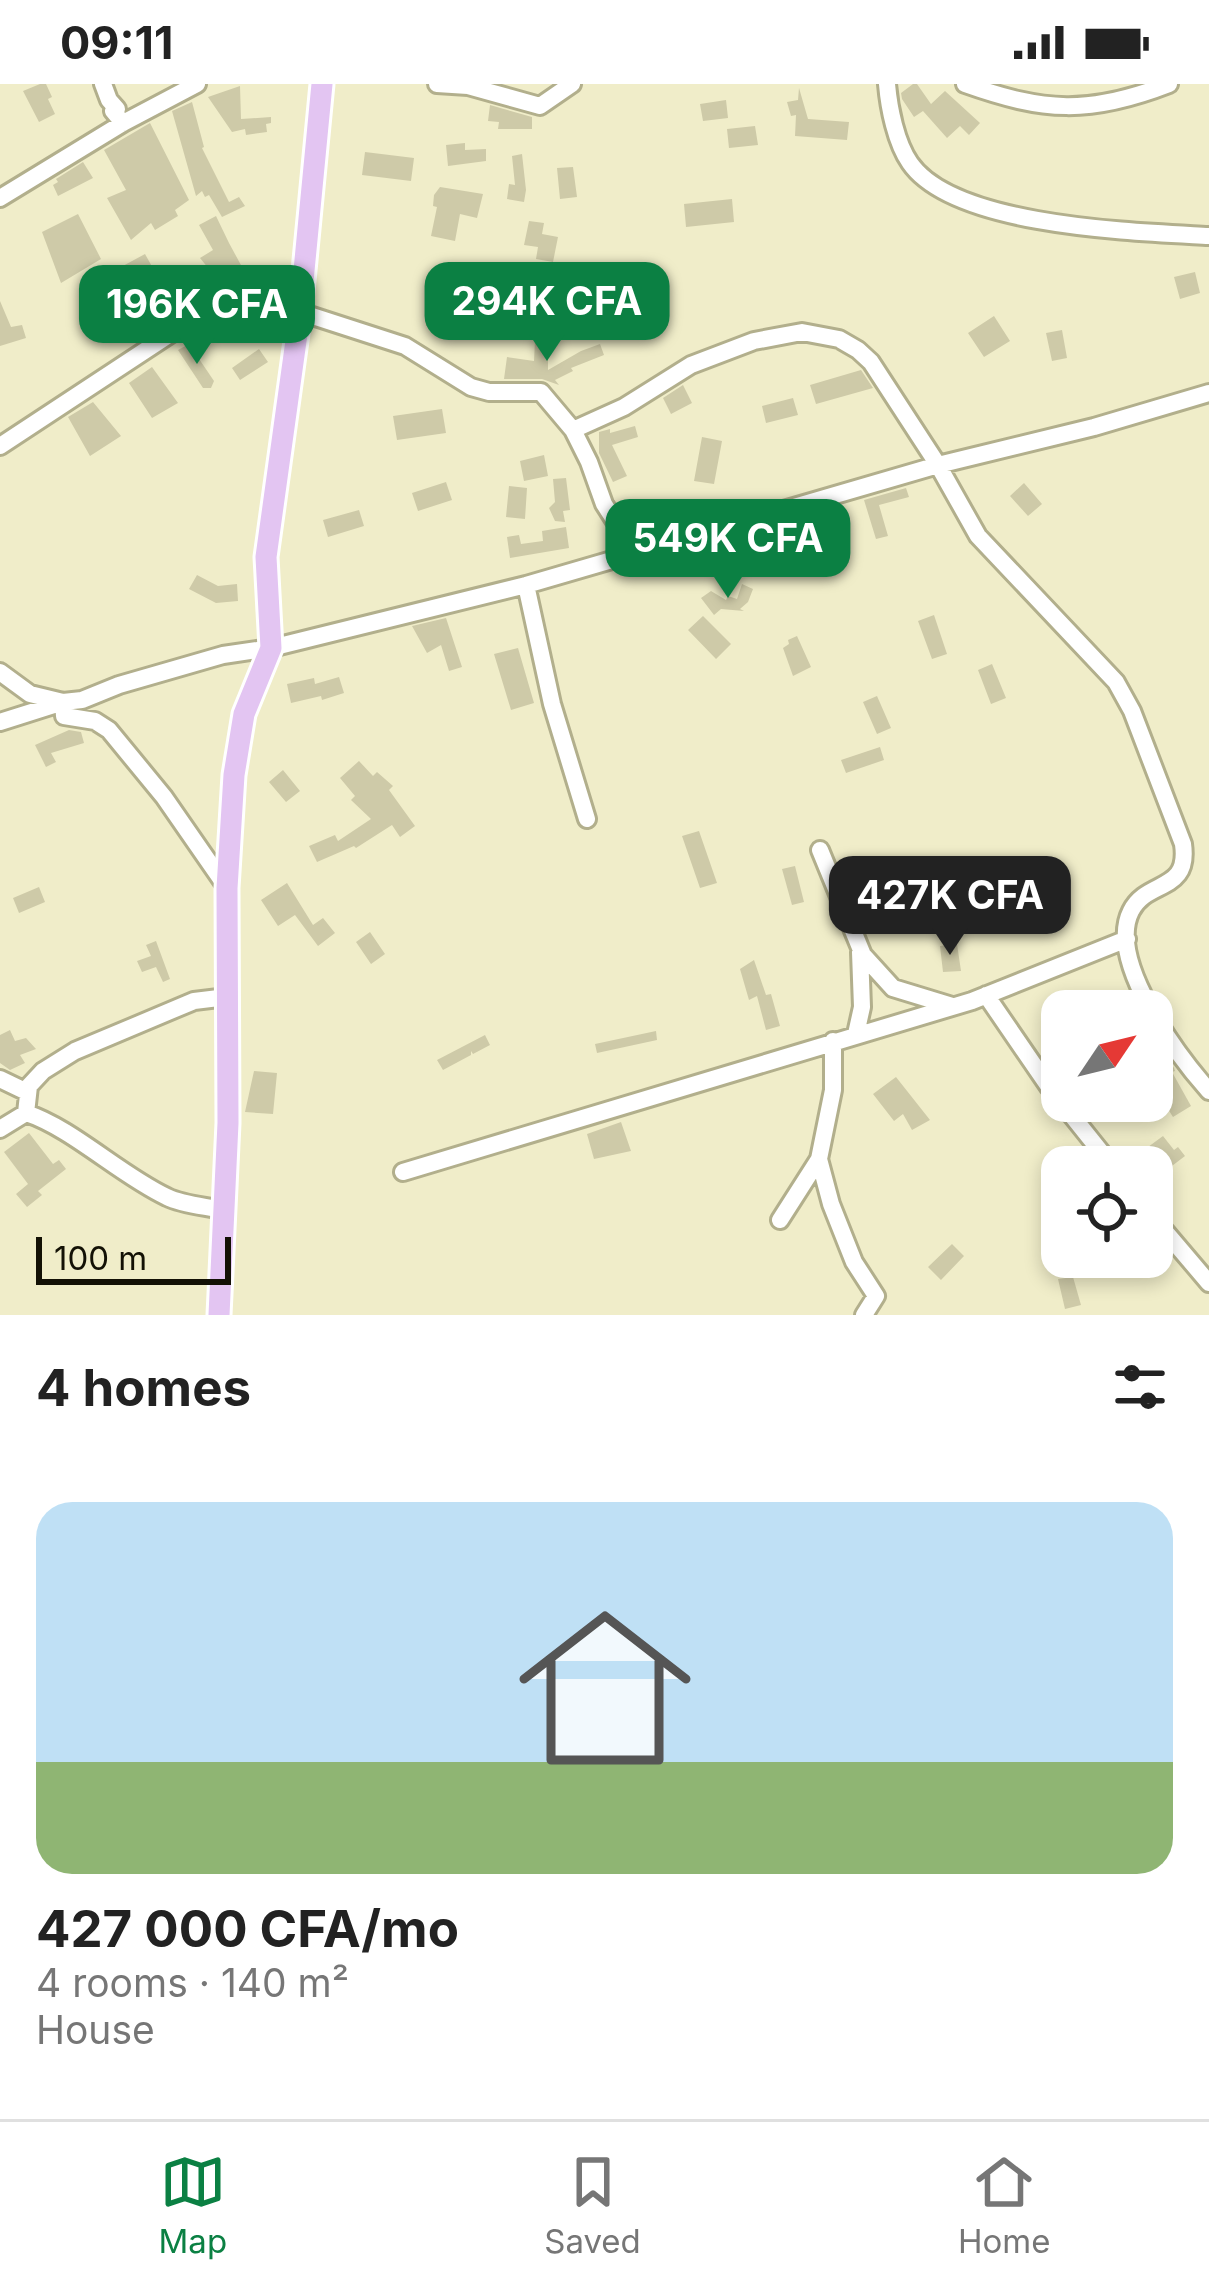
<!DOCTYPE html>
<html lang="en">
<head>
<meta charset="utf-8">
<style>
  :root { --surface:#fff; --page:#f6f6f6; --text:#222; --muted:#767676; --line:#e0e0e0; --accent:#0b8043 }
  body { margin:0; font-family:Inter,sans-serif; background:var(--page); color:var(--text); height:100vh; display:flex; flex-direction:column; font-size:45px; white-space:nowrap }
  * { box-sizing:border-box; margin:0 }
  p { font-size:39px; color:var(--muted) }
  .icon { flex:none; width:66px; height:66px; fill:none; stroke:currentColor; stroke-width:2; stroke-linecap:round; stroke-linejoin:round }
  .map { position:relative; height:1231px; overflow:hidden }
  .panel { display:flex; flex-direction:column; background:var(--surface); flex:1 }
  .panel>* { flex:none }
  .needle { width:78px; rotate:55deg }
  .fabs { position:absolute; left:1041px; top:906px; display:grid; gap:24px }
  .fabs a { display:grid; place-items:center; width:132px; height:132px; border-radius:24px; background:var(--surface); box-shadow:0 6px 18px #0003; font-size:60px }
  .scale { position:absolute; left:36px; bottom:30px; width:195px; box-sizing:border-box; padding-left:12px; border:6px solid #131105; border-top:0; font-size:33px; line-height:42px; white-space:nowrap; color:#131105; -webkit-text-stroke:9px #f0edc9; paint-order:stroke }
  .price { position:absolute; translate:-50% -102px; padding:0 27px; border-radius:24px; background:var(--accent); color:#fff; font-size:39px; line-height:78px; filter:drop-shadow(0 3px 6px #0008) }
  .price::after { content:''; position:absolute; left:50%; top:72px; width:36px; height:27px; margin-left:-18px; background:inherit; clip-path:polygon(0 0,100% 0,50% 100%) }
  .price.on { background:#222; color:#fff }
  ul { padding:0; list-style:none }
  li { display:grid; align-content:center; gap:24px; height:636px; padding:0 36px }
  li+li { border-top:3px solid var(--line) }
  li span { display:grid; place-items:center; height:372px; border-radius:36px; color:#555 }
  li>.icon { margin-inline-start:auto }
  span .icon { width:216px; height:216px; fill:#fffc; stroke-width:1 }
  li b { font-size:51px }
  h2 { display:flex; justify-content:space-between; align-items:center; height:144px; padding:0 36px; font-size:51px }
  .status { display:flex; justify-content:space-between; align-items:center; height:84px; padding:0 60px; background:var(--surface); direction:ltr }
  .status svg { height:33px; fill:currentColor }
  .tab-bar { display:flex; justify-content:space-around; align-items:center; height:168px; border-top:3px solid var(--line); background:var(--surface); font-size:33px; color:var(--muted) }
  .tab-bar a { display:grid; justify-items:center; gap:6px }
  .tab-bar .on { color:var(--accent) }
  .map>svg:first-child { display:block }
</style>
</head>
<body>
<div class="status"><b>09:11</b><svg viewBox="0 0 49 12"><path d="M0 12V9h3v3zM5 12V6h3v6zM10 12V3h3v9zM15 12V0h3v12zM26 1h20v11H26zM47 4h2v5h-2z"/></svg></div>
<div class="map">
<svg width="1209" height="1231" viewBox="0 0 1209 1231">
  <rect width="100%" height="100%" fill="#f0edc9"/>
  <path fill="#cecaa8" d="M 40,0 L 46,0 L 52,13 L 48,15 L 55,30 L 39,38 L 23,7 Z
    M 913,0 L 917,0 L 931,20 L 945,7 L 980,39 L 969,51 L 960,42 L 947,54 L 923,27 L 914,33 L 902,15 L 901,9 Z
    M 240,2 L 241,35 L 271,33 L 271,39 L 266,40 L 267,48 L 246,51 L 245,45 L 232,48 L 208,13 Z
    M 799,4 L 808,35 L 849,38 L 847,56 L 795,52 L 796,31 L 791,32 L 787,18 L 798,16 Z
    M 726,16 L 728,34 L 703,37 L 700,20 Z
    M 192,18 L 204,63 L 202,64 L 229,118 L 239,113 L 245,122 L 222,133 L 209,111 L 205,113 L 202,107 L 196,112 L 172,27 Z
    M 490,21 L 532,33 L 532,45 L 498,45 L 499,38 L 488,37 Z
    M 150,39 L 189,116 L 175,126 L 178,132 L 155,146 L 151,139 L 131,156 L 107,114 L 126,106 L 104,66 Z
    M 755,42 L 758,61 L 729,64 L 727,45 Z
    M 465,59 L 465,66 L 486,65 L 486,77 L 448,82 L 446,61 Z
    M 365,68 L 414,74 L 411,97 L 362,91 Z
    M 522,70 L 526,106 L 524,118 L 507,115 L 509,100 L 515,101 L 512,72 Z
    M 83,78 L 93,94 L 58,112 L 53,101 L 58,98 L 56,95 Z
    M 573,83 L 577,113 L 560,115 L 557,84 Z
    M 440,103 L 483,110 L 477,134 L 460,130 L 455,157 L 431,152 L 437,123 L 433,122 L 434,111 Z
    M 732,115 L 734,138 L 686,143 L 684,120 Z
    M 78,130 L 101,175 L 61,199 L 42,148 Z
    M 216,132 L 229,159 L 248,194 L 222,201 L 200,174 L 213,166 L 199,141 Z
    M 529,137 L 544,139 L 542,150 L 558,153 L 553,178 L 536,175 L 538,163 L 524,161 Z
    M 145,170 L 164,204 L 140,218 L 121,183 Z
    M 661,187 L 662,205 L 606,209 L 605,191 Z
    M 1195,188 L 1200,209 L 1180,215 L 1174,193 Z
    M 0,217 L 11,243 L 22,241 L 26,254 L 0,262 Z
    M 994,232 L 1010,257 L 984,273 L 968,249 Z
    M 1062,246 L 1067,274 L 1052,277 L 1046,249 Z
    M 535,256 L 548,256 L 548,286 L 581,267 L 600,260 L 604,271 L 571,284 L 573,287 L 555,296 L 559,301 L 542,295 L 504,295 L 507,273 L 534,277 Z
    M 189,260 L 214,297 L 211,304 L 203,304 L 178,266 Z
    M 259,265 L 268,278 L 240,296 L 232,284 Z
    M 152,283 L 178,319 L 152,334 L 129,299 Z
    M 861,286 L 873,304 L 816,320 L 810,301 Z
    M 683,301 L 692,319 L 671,330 L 663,314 Z
    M 793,314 L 798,331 L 766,339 L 762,322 Z
    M 93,318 L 121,352 L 90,372 L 68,333 Z
    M 442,325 L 446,349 L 397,356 L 393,332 Z
    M 635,342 L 638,353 L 612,361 L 627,392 L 613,398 L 599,369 L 599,348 L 610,345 L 610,349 Z
    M 702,353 L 722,357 L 714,400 L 694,397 Z
    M 544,371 L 548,392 L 524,397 L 520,377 Z
    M 566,394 L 570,426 L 563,427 L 565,438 L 555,437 L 549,424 L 555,418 L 553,395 Z
    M 446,398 L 452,416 L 418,427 L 412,409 Z
    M 1024,399 L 1042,420 L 1028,432 L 1010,412 Z
    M 509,402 L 527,404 L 525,435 L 506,433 Z
    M 906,404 L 909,413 L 879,421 L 888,452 L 876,455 L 864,416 Z
    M 359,426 L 364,442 L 328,453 L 323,436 Z
    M 566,443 L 569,464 L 510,474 L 507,453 L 519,451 L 521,460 L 543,457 L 542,447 Z
    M 774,452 L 783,476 L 759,484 L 751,461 Z
    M 197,491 L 218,502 L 237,500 L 238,517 L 216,519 L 189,505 Z
    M 742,500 L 753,505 L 748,518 L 740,525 L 744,527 L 721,525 L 714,531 L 701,514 L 711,507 L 726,516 L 728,512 L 737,515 Z
    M 934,531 L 947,570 L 932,575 L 918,537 Z
    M 703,532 L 731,560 L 716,575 L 688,546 Z
    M 446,534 L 462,583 L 449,587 L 441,561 L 427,569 L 412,542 Z
    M 797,552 L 811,583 L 793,592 L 783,564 L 789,560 L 788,556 Z
    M 518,564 L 534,619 L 511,626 L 494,570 Z
    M 992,580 L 1006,614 L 991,620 L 978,586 Z
    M 339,593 L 344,609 L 322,616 L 321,612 L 291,619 L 287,600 L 314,594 L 315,600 Z
    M 877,612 L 891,644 L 877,650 L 863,618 Z
    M 69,646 L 81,648 L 84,659 L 51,669 L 56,678 L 46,683 L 35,661 Z
    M 880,663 L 884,676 L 846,689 L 841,676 Z
    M 359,677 L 373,692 L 377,688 L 393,702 L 389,706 L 415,742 L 400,753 L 392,741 L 356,764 L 354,762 L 317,778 L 309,762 L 335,751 L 338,757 L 371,735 L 351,716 L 355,712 L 340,694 Z
    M 283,686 L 300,707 L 286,718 L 269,698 Z
    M 699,747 L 717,799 L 700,804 L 682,752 Z
    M 795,782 L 804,818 L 792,821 L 782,785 Z
    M 287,799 L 313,841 L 323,834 L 335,849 L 318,862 L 295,831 L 278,842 L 261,816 Z
    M 39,803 L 45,818 L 19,829 L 13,814 Z
    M 370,848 L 385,870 L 371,880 L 356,858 Z
    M 156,857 L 170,895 L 163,898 L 156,883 L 142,888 L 137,877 L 151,872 L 146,861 Z
    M 957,860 L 961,887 L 943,888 L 940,862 Z
    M 754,876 L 766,911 L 771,910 L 780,942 L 766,946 L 757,912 L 749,916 L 740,885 Z
    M 10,946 L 15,957 L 26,954 L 36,965 L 20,971 L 25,979 L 10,986 L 0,979 L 0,951 Z
    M 656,947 L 657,956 L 597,969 L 595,960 Z
    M 485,951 L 490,961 L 473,970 L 471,967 L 471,971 L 443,986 L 437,976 Z
    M 1152,952 L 1174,984 L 1175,987 L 1172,988 L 1191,1022 L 1173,1033 L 1161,1014 L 1165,1012 L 1152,986 Z
    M 254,987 L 277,989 L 273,1030 L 245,1028 Z
    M 896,993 L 930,1036 L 912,1046 L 903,1030 L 894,1037 L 873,1010 Z
    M 621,1038 L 631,1067 L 594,1075 L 587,1050 Z
    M 29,1049 L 53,1080 L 59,1076 L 66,1085 L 38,1107 L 42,1111 L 27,1123 L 16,1110 L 28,1100 L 4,1068 Z
    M 1163,1052 L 1174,1066 L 1178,1063 L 1185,1072 L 1168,1085 L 1161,1075 L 1150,1083 L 1133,1083 L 1129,1077 Z
    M 952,1160 L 964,1172 L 941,1196 L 928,1183 Z
    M 1073,1193 L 1081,1221 L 1065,1225 L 1058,1195 Z"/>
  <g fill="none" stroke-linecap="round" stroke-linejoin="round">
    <g stroke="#b2af8c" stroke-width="22">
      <path id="minor" d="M 103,0 L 109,16 L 117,25 L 113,27 L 123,39
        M 437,0 L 468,2 L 540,22 L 572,0
        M 887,0 C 889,24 896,59 910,79 C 954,143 1137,148 1209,152
        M 965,0 C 1044,28 1089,31 1169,0
        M 0,114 L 123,39 L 197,0
        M 300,228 L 405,262 L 471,303 L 489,308 L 541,308 L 573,346 L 589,378 L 604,420 L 636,470
        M 573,346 L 624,323 L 691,281 L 754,257 L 802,248 L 839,255 L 858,266 L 871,278 L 938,381 L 978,452 L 1116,598 L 1132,627 L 1183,760 C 1190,809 1147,795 1131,827 C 1106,876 1178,972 1209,1007
        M 0,362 L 231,210 C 257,202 275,208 301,216
        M 526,501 L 552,620 L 587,735
        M 0,588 L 30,610 L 63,618 L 64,632 L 95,637 L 109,646 L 164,713 L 227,804
        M 0,638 L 63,618 L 82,616 L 119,601 L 223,571 L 271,564 L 526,501 L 938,381 L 1094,343 L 1209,309
        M 820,766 L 863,871 L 893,904 L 952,922
        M 986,911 L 1049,1003 L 1113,1083
        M 856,950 L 862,923 L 860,868
        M 833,957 L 833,1006 L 819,1075 L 831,1120 L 854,1178 L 876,1212 L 864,1231
        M 0,995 L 27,1008
        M 26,1029 L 29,1002 L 43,987 L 75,967 L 194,917 L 227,913
        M 0,1045 L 26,1029 C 72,1044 120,1091 167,1113 C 183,1121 205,1122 223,1126
        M 403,1088 L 972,917 L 1127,855
        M 1152,1132 L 1209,1199
        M 780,1136 L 819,1075"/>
    </g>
    <g stroke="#fff" stroke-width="27">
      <path id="major" d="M 219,1231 L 228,1039 L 227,804 L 234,691 L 244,630 L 271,564 L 266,473 L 300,228 L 322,0"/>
    </g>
    <use href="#minor" stroke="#fff" stroke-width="16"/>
    <use href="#major" stroke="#e3c5f2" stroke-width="21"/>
  </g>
</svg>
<div class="fabs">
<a><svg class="needle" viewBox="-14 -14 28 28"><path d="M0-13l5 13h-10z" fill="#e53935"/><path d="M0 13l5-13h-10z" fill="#767676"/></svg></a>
<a><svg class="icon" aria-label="locate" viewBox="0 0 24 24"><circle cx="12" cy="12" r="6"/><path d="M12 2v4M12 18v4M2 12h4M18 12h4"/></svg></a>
</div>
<div class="scale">100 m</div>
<b class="price" style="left:547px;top:280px">294K CFA</b>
<b class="price" style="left:197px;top:283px">196K CFA</b>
<b class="price" style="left:728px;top:517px">549K CFA</b>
<b class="price on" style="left:950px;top:874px">427K CFA</b>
</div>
<section class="panel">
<h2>4 homes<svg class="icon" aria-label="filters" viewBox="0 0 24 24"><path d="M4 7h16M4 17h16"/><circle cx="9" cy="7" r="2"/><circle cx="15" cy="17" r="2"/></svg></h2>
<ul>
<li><span style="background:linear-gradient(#bfe0f5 70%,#8fb573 0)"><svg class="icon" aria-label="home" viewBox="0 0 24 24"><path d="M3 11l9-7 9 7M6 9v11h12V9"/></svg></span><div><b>427 000 CFA/mo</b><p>4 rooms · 140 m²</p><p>House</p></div></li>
</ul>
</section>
<nav class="tab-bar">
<a class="on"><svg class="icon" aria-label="map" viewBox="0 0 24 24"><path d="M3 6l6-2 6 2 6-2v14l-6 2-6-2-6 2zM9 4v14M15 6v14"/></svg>Map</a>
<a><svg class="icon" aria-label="saved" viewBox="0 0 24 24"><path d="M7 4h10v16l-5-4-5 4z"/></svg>Saved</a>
<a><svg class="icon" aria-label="home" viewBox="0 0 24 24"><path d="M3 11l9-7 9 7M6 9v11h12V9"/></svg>Home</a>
</nav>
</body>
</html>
